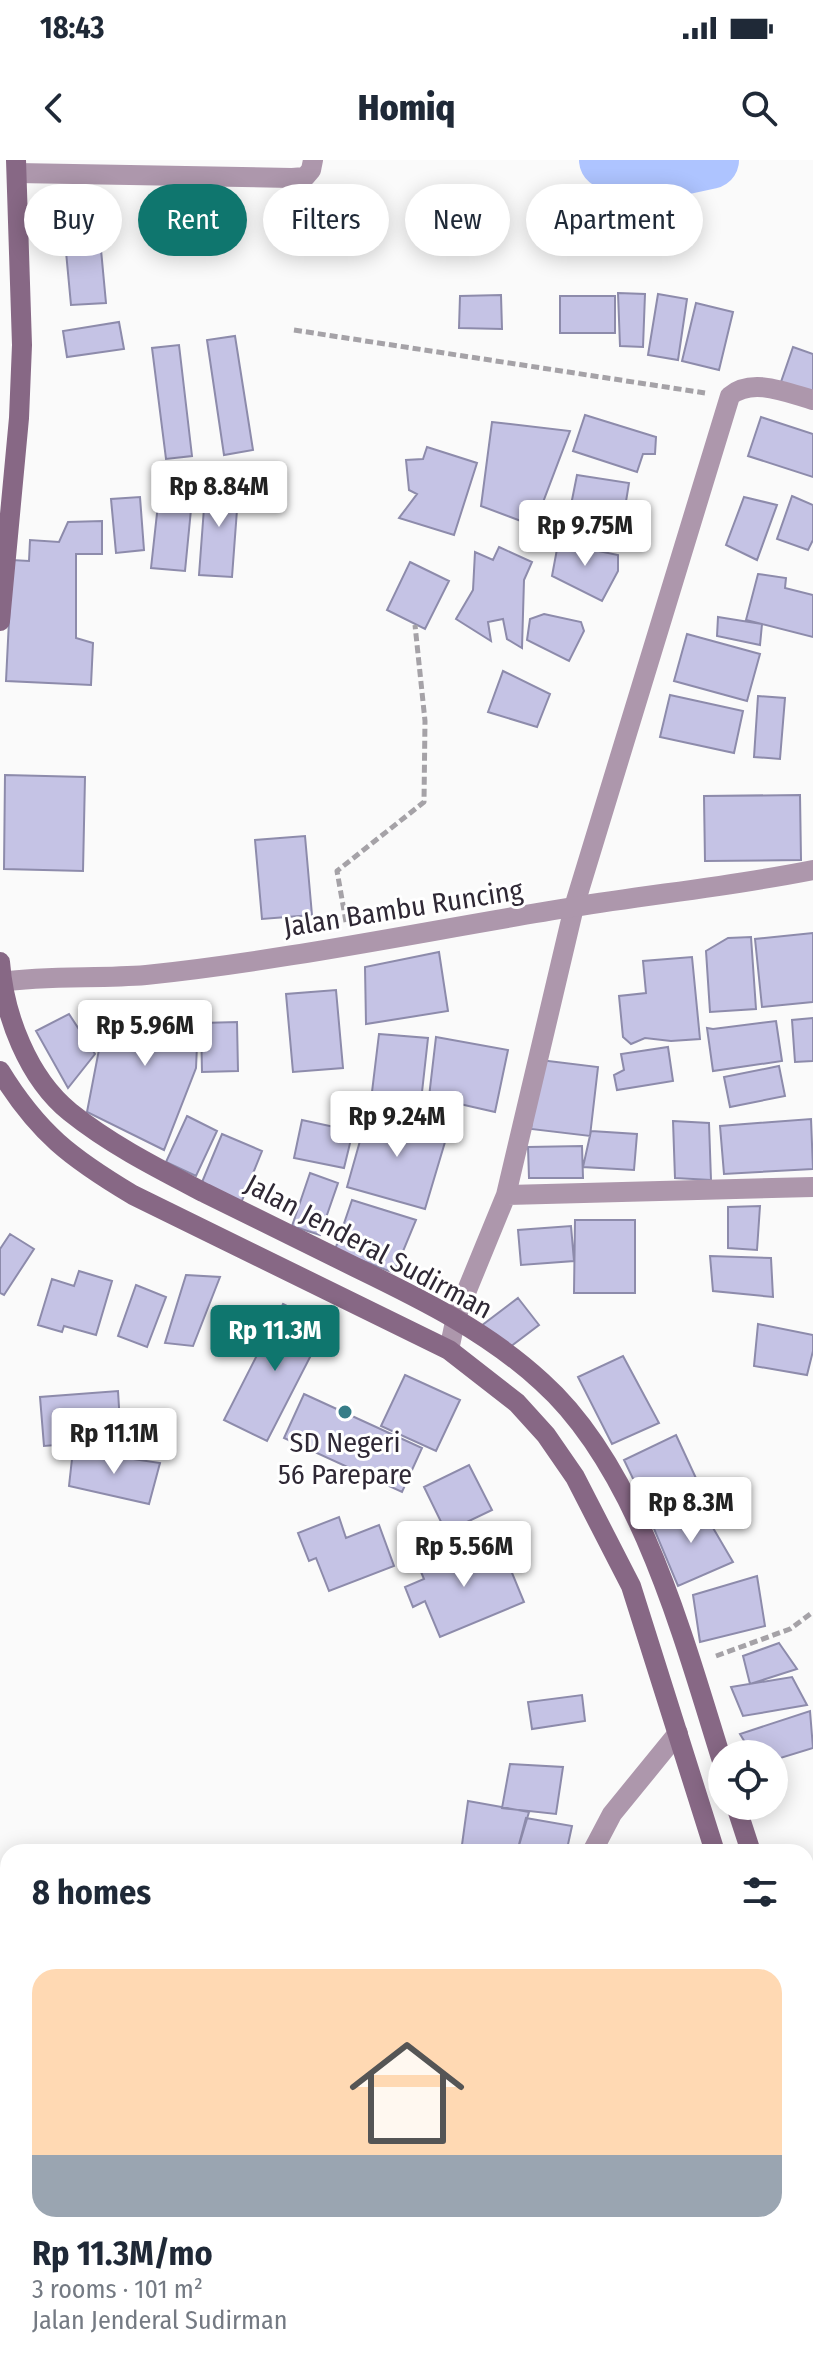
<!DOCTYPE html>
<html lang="en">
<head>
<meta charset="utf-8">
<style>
  :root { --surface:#fff; --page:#f2f2f3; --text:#1f2937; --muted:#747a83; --line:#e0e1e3; --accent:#0f766e }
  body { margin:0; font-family:"Fira Sans Condensed",sans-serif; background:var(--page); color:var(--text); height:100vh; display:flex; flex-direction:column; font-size:30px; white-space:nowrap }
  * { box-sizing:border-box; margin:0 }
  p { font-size:26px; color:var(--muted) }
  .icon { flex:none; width:44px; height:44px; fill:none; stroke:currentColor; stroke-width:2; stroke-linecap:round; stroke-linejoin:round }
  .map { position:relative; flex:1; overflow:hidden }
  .sheet { position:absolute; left:0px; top:1684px; width:814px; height:536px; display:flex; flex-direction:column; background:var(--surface); border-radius:24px 24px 0 0; box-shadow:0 4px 20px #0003 }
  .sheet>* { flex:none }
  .guide { position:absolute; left:24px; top:24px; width:766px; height:72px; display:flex; gap:16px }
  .controls { position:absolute; left:708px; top:1580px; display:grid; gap:16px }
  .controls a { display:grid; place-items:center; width:80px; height:80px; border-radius:50%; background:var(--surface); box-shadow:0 4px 20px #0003; font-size:40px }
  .price { position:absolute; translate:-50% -68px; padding:0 18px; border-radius:8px; background:#fff; color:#222; font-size:26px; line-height:52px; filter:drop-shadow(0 2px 4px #0008) }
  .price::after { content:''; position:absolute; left:50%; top:48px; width:24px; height:18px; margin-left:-12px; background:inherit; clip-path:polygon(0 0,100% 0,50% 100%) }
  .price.on { background:var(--accent); color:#fff }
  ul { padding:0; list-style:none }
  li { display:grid; align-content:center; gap:16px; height:424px; padding:0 32px }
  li+li { border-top:2px solid var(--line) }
  li span { display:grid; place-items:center; height:248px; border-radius:24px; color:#555 }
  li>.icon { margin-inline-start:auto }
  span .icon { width:144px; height:144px; fill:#fffc; stroke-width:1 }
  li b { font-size:34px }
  h2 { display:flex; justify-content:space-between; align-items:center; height:96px; padding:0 32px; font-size:34px }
  .pill { padding:0 28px; border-radius:36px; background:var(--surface); box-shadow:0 4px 20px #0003; font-size:28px; line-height:72px }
  .pill.on { background:var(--accent); color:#fff }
  .status { display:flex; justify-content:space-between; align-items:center; height:56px; padding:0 40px; background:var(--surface); direction:ltr }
  .status svg { height:22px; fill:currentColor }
  header { display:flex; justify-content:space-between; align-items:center; height:104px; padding:0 32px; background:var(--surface); font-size:36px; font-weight:800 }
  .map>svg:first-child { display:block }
</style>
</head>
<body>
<div class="status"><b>18:43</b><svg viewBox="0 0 49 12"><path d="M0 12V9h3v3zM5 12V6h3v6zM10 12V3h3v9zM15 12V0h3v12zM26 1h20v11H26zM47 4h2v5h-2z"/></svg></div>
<header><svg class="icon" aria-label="back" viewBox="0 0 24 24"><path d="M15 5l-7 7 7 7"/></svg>Homiq<svg class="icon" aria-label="search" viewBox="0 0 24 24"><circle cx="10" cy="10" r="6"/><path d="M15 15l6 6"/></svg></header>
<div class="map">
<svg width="813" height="2220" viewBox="0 0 813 2220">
  <rect width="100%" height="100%" fill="#fafafa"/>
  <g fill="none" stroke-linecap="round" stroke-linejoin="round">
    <path stroke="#aec4ff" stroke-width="58" d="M 608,0 L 650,13 L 710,0"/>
  </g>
  <path fill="#c5c3e5" stroke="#8d8bab" stroke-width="2" d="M 100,79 L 106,143 L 71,145 L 65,81 Z
    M 618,133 L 645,134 L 643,187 L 620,186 Z
    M 658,134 L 687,139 L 678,200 L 648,195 Z
    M 501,135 L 502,169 L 459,168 L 460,136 Z
    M 560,136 L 615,136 L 615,173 L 560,173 Z
    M 696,143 L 733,152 L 719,210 L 682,201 Z
    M 119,162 L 124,189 L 67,197 L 63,171 Z
    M 235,176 L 253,290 L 224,295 L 207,180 Z
    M 179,185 L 192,296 L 166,299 L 152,188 Z
    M 793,187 L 813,194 L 813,233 L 781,222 Z
    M 585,255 L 656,277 L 655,294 L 643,294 L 637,312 L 573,291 Z
    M 761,257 L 813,274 L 813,317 L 748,296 Z
    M 492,262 L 570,271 L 534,366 L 481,346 Z
    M 427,287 L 477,303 L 454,375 L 399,358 L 417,334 L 409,330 L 406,300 L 423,299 Z
    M 577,315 L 629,323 L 624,354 L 571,345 Z
    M 206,321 L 239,323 L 232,417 L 199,415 Z
    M 160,326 L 193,329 L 185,411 L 151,408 Z
    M 792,336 L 813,345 L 813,380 L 808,390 L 777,379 Z
    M 140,337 L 144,390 L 116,393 L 111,339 Z
    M 744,337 L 777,345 L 757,400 L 726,385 Z
    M 102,361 L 102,394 L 76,394 L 76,478 L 93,483 L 91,525 L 6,521 L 12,400 L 29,401 L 30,380 L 59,382 L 68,362 Z
    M 560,373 L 579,387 L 618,395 L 618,411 L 602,441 L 552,416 Z
    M 499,387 L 532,402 L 524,420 L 522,488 L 507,479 L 503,459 L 488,462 L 491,481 L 456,459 L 473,430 L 475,392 L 493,400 Z
    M 410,402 L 449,421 L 425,469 L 387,450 Z
    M 758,414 L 786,418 L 785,428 L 813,435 L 813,477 L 746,460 Z
    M 544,454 L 581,462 L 584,471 L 569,501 L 527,480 L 530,459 Z
    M 718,457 L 762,464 L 760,485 L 717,476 Z
    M 687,474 L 760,494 L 747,541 L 674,521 Z
    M 503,511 L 550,534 L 537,567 L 488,552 Z
    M 670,535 L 743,551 L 734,593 L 660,577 Z
    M 758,536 L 785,538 L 780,599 L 754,597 Z
    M 5,615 L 85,617 L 83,711 L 4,709 Z
    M 800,635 L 801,700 L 705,701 L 704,636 Z
    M 305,676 L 312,755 L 262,759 L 255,680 Z
    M 813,773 L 813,842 L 762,847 L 755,779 Z
    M 751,777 L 756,849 L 710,852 L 706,791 L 728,778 Z
    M 439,792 L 448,851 L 366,864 L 365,807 Z
    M 692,797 L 700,879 L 671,881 L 645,878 L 631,884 L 623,877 L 619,836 L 646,833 L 643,801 Z
    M 336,830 L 343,908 L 293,912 L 286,834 Z
    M 199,841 L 196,908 L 164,990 L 87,952 L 107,848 Z
    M 69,854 L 95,894 L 68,928 L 36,871 Z
    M 813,858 L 813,901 L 795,902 L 792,860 Z
    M 776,861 L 782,901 L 713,911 L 707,868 L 713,869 Z
    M 237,862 L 238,911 L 202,912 L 201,863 Z
    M 379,874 L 428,878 L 421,941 L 372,932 Z
    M 436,877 L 508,890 L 495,952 L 429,937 Z
    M 668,887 L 673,921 L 617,930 L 614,915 L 624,910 L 621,894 Z
    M 540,900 L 598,907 L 590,976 L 531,969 Z
    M 779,906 L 785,936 L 730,947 L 724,917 Z
    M 369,949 L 448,972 L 425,1049 L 347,1027 Z
    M 187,956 L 217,971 L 196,1016 L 166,1002 Z
    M 811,959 L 813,1009 L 724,1014 L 720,966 Z
    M 302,960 L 353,971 L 344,1008 L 294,998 Z
    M 673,961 L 709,963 L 711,1020 L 675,1018 Z
    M 591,971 L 637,974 L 634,1010 L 583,1007 Z
    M 222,974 L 262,991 L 241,1043 L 200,1027 Z
    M 582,986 L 583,1018 L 529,1018 L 528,987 Z
    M 310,1013 L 338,1023 L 320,1075 L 292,1066 Z
    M 352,1040 L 416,1060 L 394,1113 L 335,1090 Z
    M 760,1046 L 757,1090 L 728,1088 L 728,1047 Z
    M 575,1060 L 635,1060 L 635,1133 L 574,1133 Z
    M 571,1066 L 574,1101 L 521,1105 L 518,1070 Z
    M 10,1074 L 34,1089 L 4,1135 L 0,1133 L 0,1089 Z
    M 710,1096 L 771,1098 L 773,1137 L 713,1131 Z
    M 79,1111 L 112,1121 L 96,1175 L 64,1166 L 62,1172 L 38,1165 L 52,1119 L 74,1126 Z
    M 186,1115 L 220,1117 L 193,1186 L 165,1183 Z
    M 136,1125 L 166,1137 L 147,1187 L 118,1176 Z
    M 518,1138 L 539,1165 L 510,1187 L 481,1166 Z
    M 283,1144 L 326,1166 L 267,1281 L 224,1260 Z
    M 758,1164 L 813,1175 L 813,1191 L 807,1215 L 754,1206 Z
    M 623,1196 L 659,1263 L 612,1284 L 578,1217 Z
    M 405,1215 L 460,1240 L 436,1291 L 381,1266 Z
    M 118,1231 L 121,1280 L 44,1286 L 40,1237 Z
    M 304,1234 L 422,1288 L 402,1332 L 284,1278 Z
    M 676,1275 L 701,1329 L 650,1354 L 624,1300 Z
    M 73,1290 L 160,1303 L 149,1344 L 69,1326 Z
    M 469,1305 L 492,1350 L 446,1372 L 424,1327 Z
    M 699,1344 L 733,1402 L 678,1426 L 652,1364 Z
    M 339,1357 L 346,1378 L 379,1365 L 394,1406 L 329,1431 L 316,1398 L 309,1401 L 298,1373 Z
    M 455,1384 L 464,1407 L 503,1391 L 524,1442 L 440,1477 L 425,1441 L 413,1447 L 405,1427 L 424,1419 L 416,1400 Z
    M 757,1416 L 765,1466 L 700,1482 L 693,1435 Z
    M 779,1483 L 797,1509 L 750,1524 L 743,1496 Z
    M 792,1517 L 807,1545 L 743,1556 L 731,1527 Z
    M 582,1535 L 585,1561 L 532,1569 L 528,1542 Z
    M 810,1551 L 813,1588 L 774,1600 L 774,1594 L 752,1594 L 740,1574 Z
    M 510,1604 L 563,1607 L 556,1654 L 502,1648 Z
    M 468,1641 L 529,1652 L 517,1692 L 461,1692 Z
    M 526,1658 L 572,1666 L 567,1689 L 581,1688 L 580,1692 L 517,1692 Z
    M 8,1868 L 8,1915 L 0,1909 L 0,1879 Z
    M 602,2212 L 669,2212 L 667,2220 L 616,2220 Z
    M 698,2212 L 721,2212 L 740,2220 L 695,2220 Z"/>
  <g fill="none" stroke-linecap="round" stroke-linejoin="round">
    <path stroke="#a5a2a7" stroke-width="5" stroke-dasharray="8 4" stroke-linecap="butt" d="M 294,170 L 705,233
      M 346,762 L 337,711 L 424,642 L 425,561 L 415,465
      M 716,1496 L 790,1469 L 813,1452"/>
    <path stroke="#ad97ac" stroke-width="20" d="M 17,13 L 292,18 L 305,17 L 311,10 L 313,0
      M 506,1035 L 813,1027
      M 449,1190 L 456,1157 L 506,1035 L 574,747 L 730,236 C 752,217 788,233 813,240
      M 592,1692 L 612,1654 L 678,1573
      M 244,2220 L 247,2212"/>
    <path stroke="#ad97ac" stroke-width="20" d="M 0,822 C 48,815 98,819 146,815 C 289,800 430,770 573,747 C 653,734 733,726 813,710"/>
    <path stroke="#876885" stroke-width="20" d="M 0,461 L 19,258 L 22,185 L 16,0
      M 0,802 C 4,855 28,918 70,952 C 111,985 159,1009 205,1033 C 256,1058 307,1083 357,1108 C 423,1140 488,1172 542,1222 C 639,1309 684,1480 722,1601
      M 0,911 C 38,973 71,998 133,1035 L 449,1190 L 517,1243 L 546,1275 L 575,1317 L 631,1426 L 715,1692
      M 736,1646 L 751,1692
      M 806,1870 L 813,1893
      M 806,1985 L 813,2008"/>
  </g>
  <circle fill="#367d88" stroke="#fff" stroke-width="3" cx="345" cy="1252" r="8"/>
  <g text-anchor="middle" stroke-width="6" stroke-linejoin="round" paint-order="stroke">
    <g font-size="28" fill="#2f2835" stroke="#fff">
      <text transform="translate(403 748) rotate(-9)" y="10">Jalan Bambu Runcing</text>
      <text transform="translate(369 1086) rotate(28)" y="10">Jalan Jenderal Sudirman</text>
    </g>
    <g font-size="28" fill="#2f2835" stroke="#fff">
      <text x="345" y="1292">SD Negeri<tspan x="345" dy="32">56 Parepare</tspan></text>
    </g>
  </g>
</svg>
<div class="controls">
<a><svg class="icon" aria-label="locate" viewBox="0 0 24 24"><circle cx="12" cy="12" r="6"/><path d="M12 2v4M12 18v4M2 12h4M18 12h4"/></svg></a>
</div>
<b class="price" style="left:219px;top:369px">Rp 8.84M</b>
<b class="price" style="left:585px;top:408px">Rp 9.75M</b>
<b class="price" style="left:145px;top:908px">Rp 5.96M</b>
<b class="price" style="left:397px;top:999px">Rp 9.24M</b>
<b class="price on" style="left:275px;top:1213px">Rp 11.3M</b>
<b class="price" style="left:114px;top:1316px">Rp 11.1M</b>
<b class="price" style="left:691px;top:1385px">Rp 8.3M</b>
<b class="price" style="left:464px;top:1429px">Rp 5.56M</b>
<div class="guide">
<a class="pill">Buy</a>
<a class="pill on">Rent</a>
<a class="pill">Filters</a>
<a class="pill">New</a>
<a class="pill">Apartment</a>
</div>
<section class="sheet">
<h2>8 homes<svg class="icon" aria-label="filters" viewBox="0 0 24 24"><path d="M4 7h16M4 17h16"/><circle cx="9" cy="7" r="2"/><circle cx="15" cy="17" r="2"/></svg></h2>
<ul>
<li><span style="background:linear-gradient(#ffd9b3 75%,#9aa5b1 0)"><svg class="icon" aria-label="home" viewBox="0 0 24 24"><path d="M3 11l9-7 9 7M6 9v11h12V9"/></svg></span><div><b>Rp 11.3M/mo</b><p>3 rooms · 101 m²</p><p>Jalan Jenderal Sudirman</p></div></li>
</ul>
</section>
</div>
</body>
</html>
